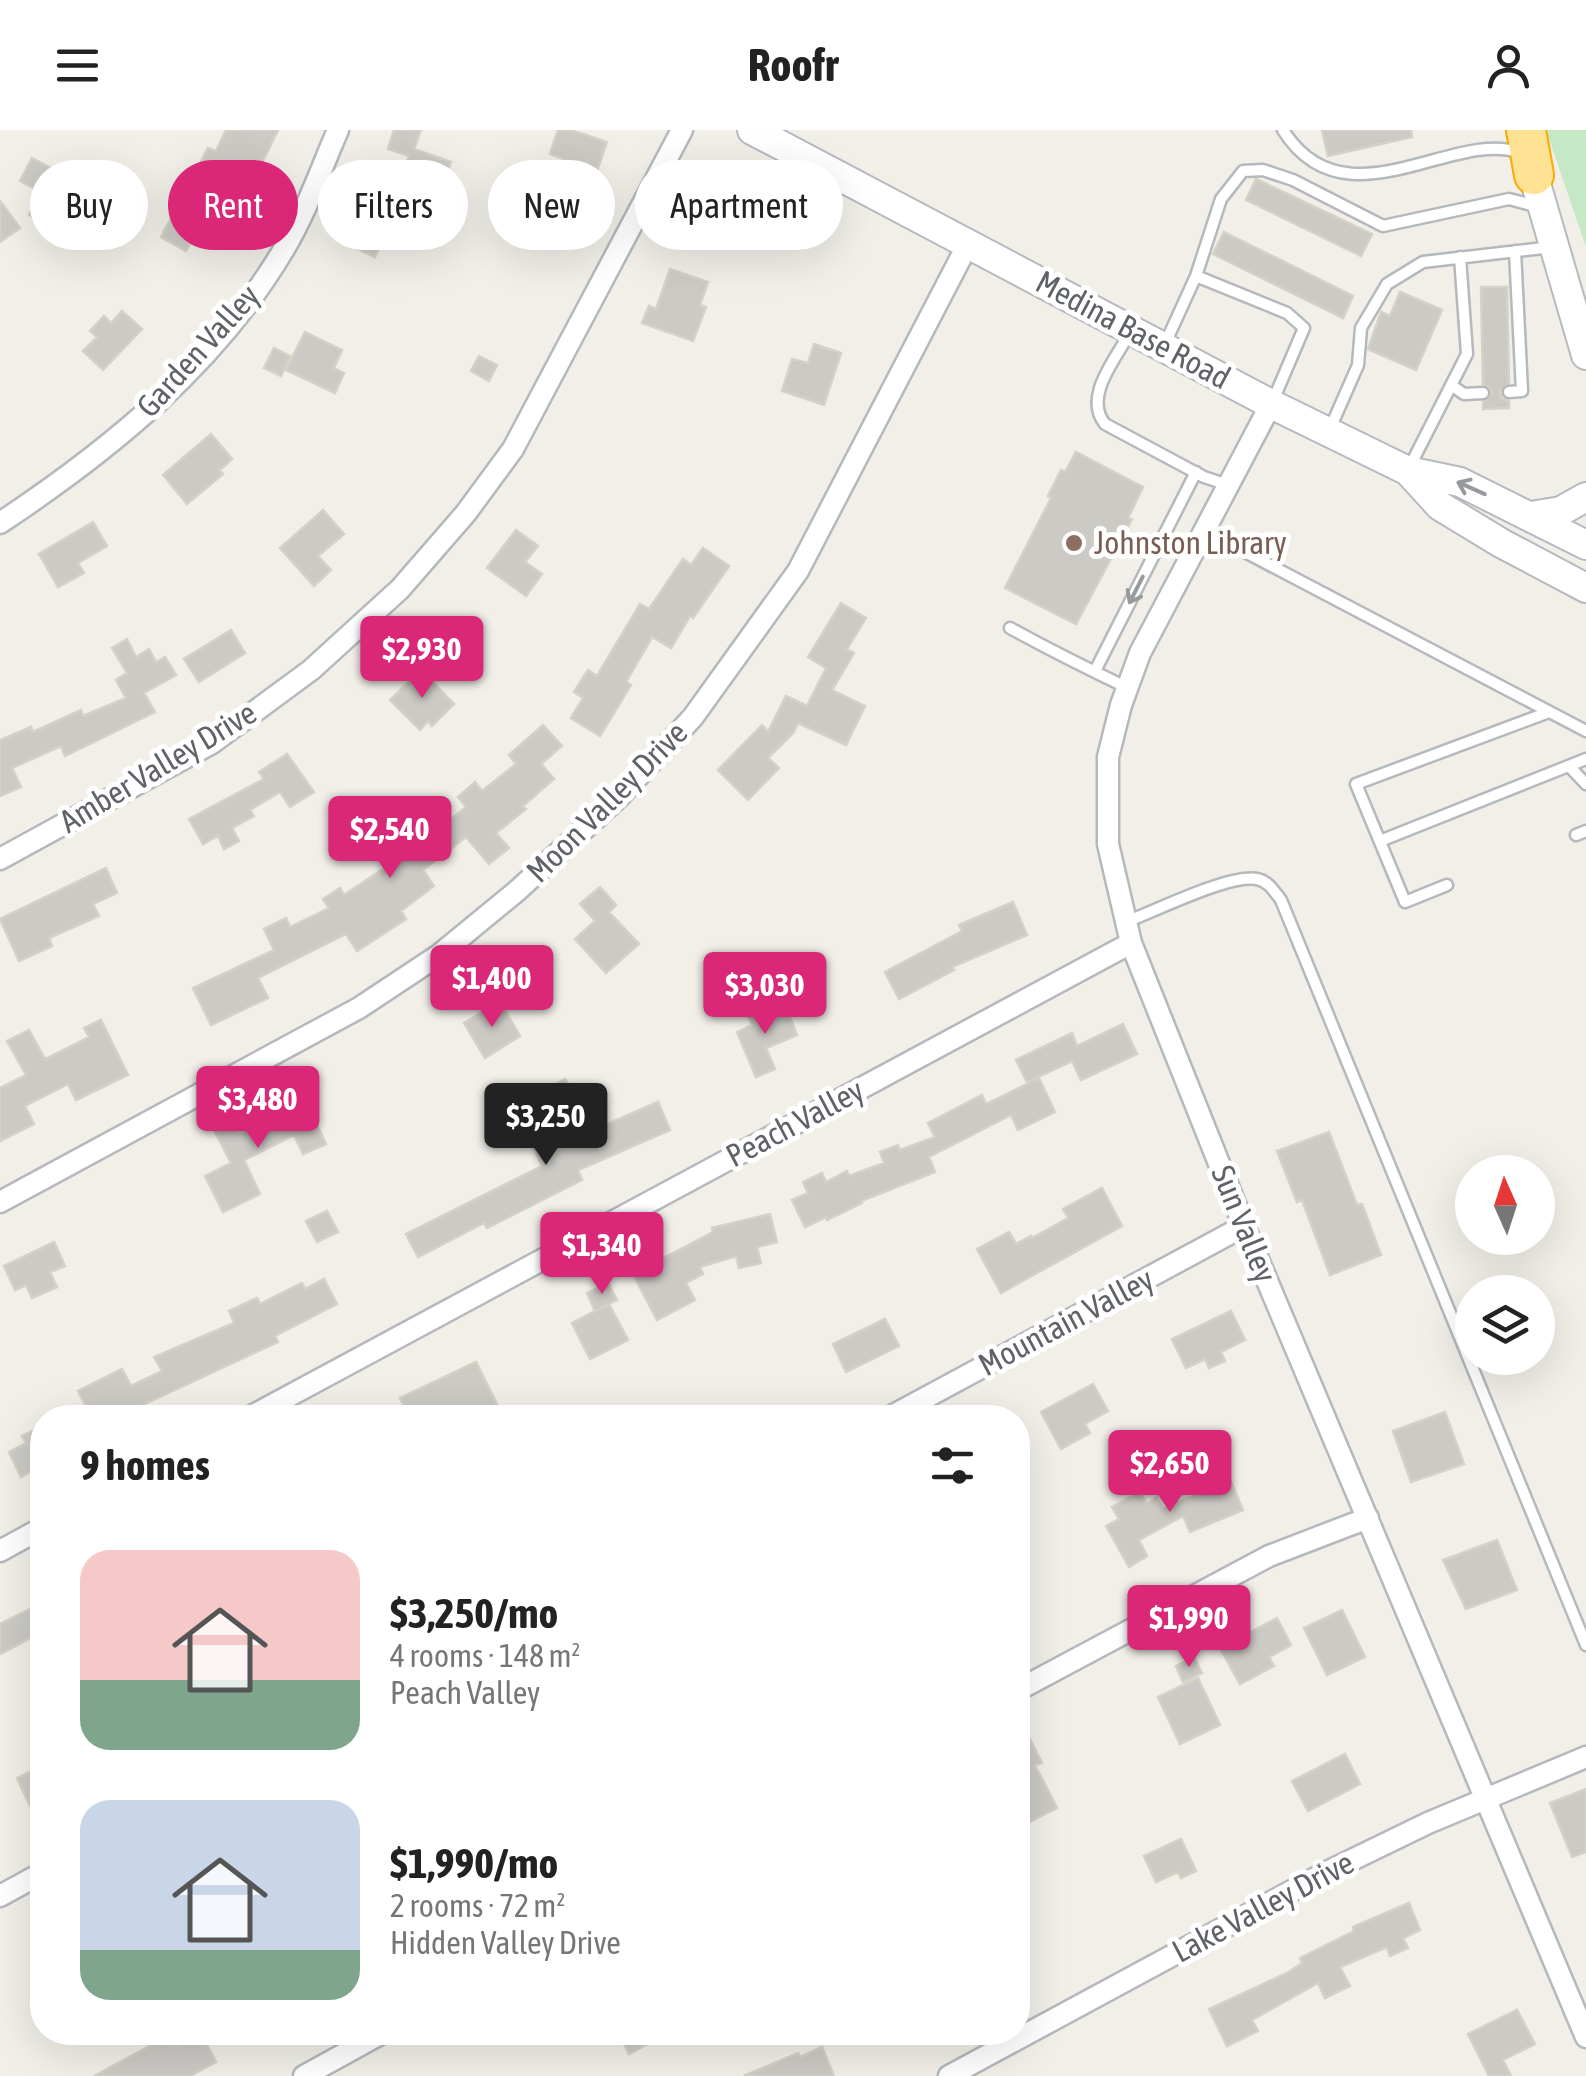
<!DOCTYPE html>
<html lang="en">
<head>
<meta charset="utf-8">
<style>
  :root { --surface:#fff; --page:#f6f6f6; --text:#222; --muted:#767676; --accent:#db2777 }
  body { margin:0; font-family:"Asap Condensed",sans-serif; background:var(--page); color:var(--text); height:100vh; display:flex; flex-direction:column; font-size:38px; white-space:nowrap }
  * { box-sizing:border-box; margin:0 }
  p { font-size:32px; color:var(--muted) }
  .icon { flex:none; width:55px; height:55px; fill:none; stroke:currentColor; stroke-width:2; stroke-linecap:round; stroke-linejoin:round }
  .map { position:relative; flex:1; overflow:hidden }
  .details { position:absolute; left:30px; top:1275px; width:1000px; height:640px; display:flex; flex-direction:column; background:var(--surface); border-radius:40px; box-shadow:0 10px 40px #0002 }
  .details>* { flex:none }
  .top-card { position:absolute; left:30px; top:30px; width:1000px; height:90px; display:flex; gap:20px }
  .needle { width:65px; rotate:357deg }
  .fabs { position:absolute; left:1455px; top:1025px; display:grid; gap:20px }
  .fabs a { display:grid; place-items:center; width:100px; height:100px; border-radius:50%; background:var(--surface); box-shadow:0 10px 40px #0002; font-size:50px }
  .price { position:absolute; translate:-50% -85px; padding:0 22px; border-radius:10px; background:var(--accent); color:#fff; font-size:32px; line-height:65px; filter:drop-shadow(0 2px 5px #0008) }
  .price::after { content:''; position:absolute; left:50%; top:60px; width:30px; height:22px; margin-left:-15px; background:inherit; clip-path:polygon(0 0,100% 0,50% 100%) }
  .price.on { background:#222; color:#fff }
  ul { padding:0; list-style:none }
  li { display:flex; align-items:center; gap:30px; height:250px; padding:0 50px }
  li span { display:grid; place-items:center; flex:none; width:280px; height:200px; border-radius:30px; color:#555 }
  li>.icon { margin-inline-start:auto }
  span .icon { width:120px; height:120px; fill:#fffc; stroke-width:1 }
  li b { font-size:42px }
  h2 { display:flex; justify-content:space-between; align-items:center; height:120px; padding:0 50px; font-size:42px }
  .pill { padding:0 35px; border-radius:45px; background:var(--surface); box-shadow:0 10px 40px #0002; font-size:35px; line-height:90px }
  .pill.on { background:var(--accent); color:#fff }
  header { display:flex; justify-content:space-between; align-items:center; height:130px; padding:0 50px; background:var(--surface); font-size:45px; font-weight:700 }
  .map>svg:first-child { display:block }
</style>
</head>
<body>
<header><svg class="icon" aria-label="menu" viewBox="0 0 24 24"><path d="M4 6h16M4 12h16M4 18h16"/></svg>Roofr<svg class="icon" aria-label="person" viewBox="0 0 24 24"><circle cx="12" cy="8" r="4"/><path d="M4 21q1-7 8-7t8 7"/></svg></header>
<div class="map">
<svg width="1586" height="1946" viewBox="0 0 1586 1946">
  <rect width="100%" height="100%" fill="#f1efe8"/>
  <path fill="#c5e8c5" d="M 1546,0 L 1586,0 L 1586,117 Z"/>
  <path fill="#cccac5" stroke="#d6d1c6" stroke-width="2.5" d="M 226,0 L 278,0 L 256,45 L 239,37 L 227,61 L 221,59 L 186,121 L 161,107 L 208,18 L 216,21 Z
    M 394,0 L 421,0 L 414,19 L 451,32 L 446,46 L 458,50 L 449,75 L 398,57 L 409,26 L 388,19 Z
    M 558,0 L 571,0 L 607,12 L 597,41 L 550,24 Z
    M 1322,0 L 1411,0 L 1412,7 L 1328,26 Z
    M 32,28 L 70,48 L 63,60 L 95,77 L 81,104 L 68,97 L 65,104 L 29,85 L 41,62 L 20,51 Z
    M 1256,49 L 1372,104 L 1361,126 L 1246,70 Z
    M 376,59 L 402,71 L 375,127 L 349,115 Z
    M 0,71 L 20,98 L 0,112 Z
    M 1224,102 L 1353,166 L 1343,188 L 1213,124 Z
    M 670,139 L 708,152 L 700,175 L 706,177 L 693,211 L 642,193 L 649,176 L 656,179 Z
    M 1481,157 L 1507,157 L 1509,253 L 1500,262 L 1502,268 L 1509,271 L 1509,278 L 1483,279 L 1483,272 L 1492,264 L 1490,258 L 1483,254 Z
    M 1400,162 L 1442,180 L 1416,240 L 1368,219 L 1381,182 L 1390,186 Z
    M 122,181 L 142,199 L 103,240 L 83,221 L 97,207 L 90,201 L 104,186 L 111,193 Z
    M 305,202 L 342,220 L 334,238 L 344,243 L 335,263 L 286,240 Z
    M 814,214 L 841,223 L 824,275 L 782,261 L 792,229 L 808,233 Z
    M 274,218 L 290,226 L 281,246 L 264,238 Z
    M 479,226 L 497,235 L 489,251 L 471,241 Z
    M 211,304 L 232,329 L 220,340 L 223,344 L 187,374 L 163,345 Z
    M 1076,322 L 1143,357 L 1128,388 L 1132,389 L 1076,494 L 1005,458 L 1051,368 L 1048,366 L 1061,340 L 1065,342 Z
    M 323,380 L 344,404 L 318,426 L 331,440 L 314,456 L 280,418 Z
    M 93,392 L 107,416 L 78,433 L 84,443 L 58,457 L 39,424 Z
    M 516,400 L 538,416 L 525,432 L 542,444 L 526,466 L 487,438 Z
    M 703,418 L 729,436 L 693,488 L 690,486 L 671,518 L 652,507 L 626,552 L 631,555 L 600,606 L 571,588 L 583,568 L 574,562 L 588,540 L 597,546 L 640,474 L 649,479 L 683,429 L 691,435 Z
    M 841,473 L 866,488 L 847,519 L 854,523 L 832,560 L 865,576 L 846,615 L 798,593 L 794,602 L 768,628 L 779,638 L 748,670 L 718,640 L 762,595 L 768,602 L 786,566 L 807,576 L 826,538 L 808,527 Z
    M 231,500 L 245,523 L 199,552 L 184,529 Z
    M 127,509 L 136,527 L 149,519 L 156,532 L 165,527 L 176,545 L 144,563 L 155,582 L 65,626 L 61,616 L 12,638 L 21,657 L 0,666 L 0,610 L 31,597 L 33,602 L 81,580 L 83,586 L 126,568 L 116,550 L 127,543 L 112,518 Z
    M 409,519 L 423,533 L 408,547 L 394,534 Z
    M 421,540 L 454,574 L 432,596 L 428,591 L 420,600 L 390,570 Z
    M 543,595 L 562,616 L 541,634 L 554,649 L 523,676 L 526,679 L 496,703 L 509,718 L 489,734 L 466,707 L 423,740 L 434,756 L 401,781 L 406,789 L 357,821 L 346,804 L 258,848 L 268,868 L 211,895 L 193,858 L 274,820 L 264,799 L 286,788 L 290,797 L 329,778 L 323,769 L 340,758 L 344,765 L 392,733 L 389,730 L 406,718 L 400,710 L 416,698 L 421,704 L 435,694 L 439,699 L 466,677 L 458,667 L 475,652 L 482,661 L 516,634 L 509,625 Z
    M 287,624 L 314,662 L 290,677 L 280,662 L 250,680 L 254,686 L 232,698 L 239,711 L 224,719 L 218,706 L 203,714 L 189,689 L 264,649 L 259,642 Z
    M 106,738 L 117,763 L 93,774 L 99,786 L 49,808 L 52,816 L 19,831 L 0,789 Z
    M 600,757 L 616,775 L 609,782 L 639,814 L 606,843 L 575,809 L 595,791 L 580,774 Z
    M 1013,772 L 1027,805 L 952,837 L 954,840 L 899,869 L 885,842 L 962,801 L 959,795 Z
    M 493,849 L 502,865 L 484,877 L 474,861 Z
    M 500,872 L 520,906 L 485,928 L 464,893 Z
    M 763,873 L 769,887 L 787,879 L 797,905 L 766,918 L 775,939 L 756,947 L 737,902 L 752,895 L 746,880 Z
    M 101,890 L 128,945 L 76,970 L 68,954 L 25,976 L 34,994 L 0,1011 L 0,958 L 26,945 L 7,911 L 29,900 L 45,929 L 89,907 L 84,898 Z
    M 1123,894 L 1137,924 L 1081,950 L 1072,931 L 1027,952 L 1016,930 L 1072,903 L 1077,916 Z
    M 1039,948 L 1055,982 L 1018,1000 L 1011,985 L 929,1027 L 935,1042 L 861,1071 L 862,1073 L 827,1090 L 826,1087 L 805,1097 L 792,1070 L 808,1063 L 803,1052 L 822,1043 L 826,1052 L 847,1041 L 849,1046 L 884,1033 L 880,1022 L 898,1015 L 900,1020 L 935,1007 L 928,993 L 982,965 L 986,974 Z
    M 565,949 L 594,1000 L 658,972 L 670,1000 L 578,1040 L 582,1050 L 487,1098 L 484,1093 L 418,1127 L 406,1104 L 542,1036 L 533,1016 L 569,999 L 547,959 Z
    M 306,971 L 326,1014 L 303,1024 L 294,1005 L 244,1030 L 260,1064 L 223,1082 L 205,1046 L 231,1033 L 212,996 L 231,987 L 239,1003 Z
    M 1329,1002 L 1357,1075 L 1362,1074 L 1381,1125 L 1330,1145 L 1302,1070 L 1297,1072 L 1277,1021 Z
    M 1102,1058 L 1122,1096 L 1001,1163 L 977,1119 L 1009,1102 L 1016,1114 L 1031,1106 L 1032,1108 L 1068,1088 L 1063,1079 Z
    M 327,1081 L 338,1102 L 317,1112 L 306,1091 Z
    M 770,1084 L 777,1112 L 757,1117 L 761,1133 L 739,1138 L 736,1126 L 700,1137 L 703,1144 L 686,1153 L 695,1170 L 657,1190 L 633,1144 L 713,1102 L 712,1098 Z
    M 54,1112 L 65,1136 L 50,1142 L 57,1157 L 32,1168 L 26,1155 L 15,1160 L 4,1136 Z
    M 324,1149 L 337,1174 L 275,1206 L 278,1212 L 140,1276 L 142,1280 L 127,1288 L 92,1288 L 78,1261 L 122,1239 L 131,1256 L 162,1241 L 154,1227 L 234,1193 L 229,1181 L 257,1168 L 260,1174 L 302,1153 L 305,1159 Z
    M 608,1153 L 617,1170 L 595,1181 L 587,1163 Z
    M 609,1174 L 628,1210 L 590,1229 L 572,1193 Z
    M 1231,1181 L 1245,1210 L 1221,1222 L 1225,1231 L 1209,1238 L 1205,1229 L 1186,1238 L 1172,1209 Z
    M 885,1189 L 899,1216 L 846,1242 L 833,1214 Z
    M 476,1232 L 504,1288 L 478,1288 L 474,1280 L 458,1288 L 410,1288 L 400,1268 Z
    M 1093,1254 L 1108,1281 L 1085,1294 L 1090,1303 L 1061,1319 L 1041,1282 Z
    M 1445,1282 L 1464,1334 L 1411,1352 L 1393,1301 Z
    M 38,1298 L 42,1305 L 42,1349 L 38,1338 L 21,1347 L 9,1322 L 26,1313 L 22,1306 Z
    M 1229,1347 L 1243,1380 L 1190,1402 L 1183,1386 L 1139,1410 L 1147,1426 L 1129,1437 L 1106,1396 L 1119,1389 L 1112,1377 L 1140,1362 L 1147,1374 L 1156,1368 L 1163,1379 L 1193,1366 L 1189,1357 L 1208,1348 L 1211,1355 Z
    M 1497,1410 L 1517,1460 L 1466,1479 L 1443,1430 Z
    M 42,1473 L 42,1502 L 0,1524 L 0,1494 Z
    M 1342,1480 L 1365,1527 L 1327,1545 L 1304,1498 Z
    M 1277,1488 L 1291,1515 L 1269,1527 L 1274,1536 L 1240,1554 L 1220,1518 Z
    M 1194,1527 L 1202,1543 L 1183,1552 L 1176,1536 Z
    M 1198,1548 L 1220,1595 L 1180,1614 L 1158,1567 Z
    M 1018,1585 L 1042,1633 L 1035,1635 L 1057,1678 L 1018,1698 Z
    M 1345,1624 L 1360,1654 L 1308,1681 L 1292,1651 Z
    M 42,1636 L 42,1670 L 30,1676 L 17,1648 Z
    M 1586,1659 L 1586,1722 L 1572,1727 L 1550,1673 Z
    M 1181,1709 L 1196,1741 L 1181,1748 L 1178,1742 L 1156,1752 L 1144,1726 Z
    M 1409,1773 L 1420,1800 L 1403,1808 L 1408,1818 L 1390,1826 L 1387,1817 L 1340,1837 L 1350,1856 L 1325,1868 L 1318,1853 L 1252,1890 L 1258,1901 L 1227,1916 L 1209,1879 L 1287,1843 L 1302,1833 L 1300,1828 L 1354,1801 L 1353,1797 Z
    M 1517,1880 L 1535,1914 L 1503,1930 L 1511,1946 L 1489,1946 L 1468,1904 Z
    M 618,1902 L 669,1902 L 629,1924 Z
    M 201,1903 L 216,1932 L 190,1946 L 94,1946 L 170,1905 L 176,1916 Z
    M 822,1917 L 834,1946 L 744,1946 L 798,1923 L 800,1927 Z"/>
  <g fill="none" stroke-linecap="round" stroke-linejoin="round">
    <g stroke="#b5b8bc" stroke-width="15">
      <path id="lane" d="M 1283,0 C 1344,97 1452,0 1518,22
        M 1196,146 L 1287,183 L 1304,198 L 1272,273
        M 1129,204 C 1115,230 1083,267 1105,294 L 1204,347 L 1228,355
        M 1164,216 L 1196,146 L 1221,69 L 1243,41 L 1263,40 L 1293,50 L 1383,96 L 1509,69 L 1539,77
        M 1451,255 L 1464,264 L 1483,263
        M 1509,262 L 1522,261 L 1515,121
        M 1329,301 L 1358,235 L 1361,198 L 1387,154 L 1423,132 L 1552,117
        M 1408,340 L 1467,224 L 1460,127
        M 1205,401 L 1586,601
        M 1010,498 C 1050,520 1088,539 1128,558
        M 1096,539 L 1196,342
        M 1569,636 L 1586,654
        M 1576,705 L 1586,701
        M 1380,711 L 1586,629
        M 1447,755 L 1405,772 L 1356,654 L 1549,582
        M 1126,792 C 1155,781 1229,744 1257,749 C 1268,751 1274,761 1281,770 L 1586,1515"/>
    </g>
    <g stroke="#b5b8bc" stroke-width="25">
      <path id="street" d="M 1271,274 L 1140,523 L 1121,575 L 1108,627 L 1108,714 L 1131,813 L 1244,1096 L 1586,1907
        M 0,393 C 110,320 216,234 284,119 C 306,82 321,39 338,0
        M 0,729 L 212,613 L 311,540 L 400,459 L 466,383 L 513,319 L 682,0
        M 0,1072 L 359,878 L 439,825 L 518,760 L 620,666 L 693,587 L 798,441 L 969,112
        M 248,1288 L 1131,813
        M 888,1288 L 1244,1096
        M 0,1421 L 42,1398
        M 1018,1560 L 1269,1426 L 1368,1388
        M 0,1766 L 42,1743
        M 304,1946 L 384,1902
        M 949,1946 L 1325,1743 L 1428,1693 L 1586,1627"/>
    </g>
    <g stroke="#b6babf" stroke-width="32">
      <path id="secondary" d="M 752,0 L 1271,274 L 1408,341 L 1460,352 L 1586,415
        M 1529,30 L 1586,225
        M 1408,341 L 1440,376 L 1501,413 L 1586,458
        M 1531,386 L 1561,381 L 1586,367"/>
    </g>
    <g stroke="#f9ab00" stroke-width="42">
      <path id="highway" d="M 1526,0 L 1534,45"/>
    </g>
    <use href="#lane" stroke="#fff" stroke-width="10"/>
    <use href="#street" stroke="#fff" stroke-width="20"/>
    <use href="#secondary" stroke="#fff" stroke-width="28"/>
    <use href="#highway" stroke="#fde293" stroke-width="38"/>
  </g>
  <defs><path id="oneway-shaft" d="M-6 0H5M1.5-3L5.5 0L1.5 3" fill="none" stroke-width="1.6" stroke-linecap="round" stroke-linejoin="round" transform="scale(2.5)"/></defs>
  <g stroke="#979a9d">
    <use href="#oneway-shaft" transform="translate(1471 358) rotate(-156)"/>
    <use href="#oneway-shaft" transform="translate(1136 460) rotate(117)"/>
  </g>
  <circle fill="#8d6e63" stroke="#fff" stroke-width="4" cx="1074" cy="413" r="10"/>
  <g text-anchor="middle" stroke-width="10" stroke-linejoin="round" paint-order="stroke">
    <g font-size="32" fill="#5f6368" stroke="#fff">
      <text transform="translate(1133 200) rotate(28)" y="11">Medina Base Road</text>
      <text transform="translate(198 221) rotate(-48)" y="11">Garden Valley</text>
      <text transform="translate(158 637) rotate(-31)" y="11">Amber Valley Drive</text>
      <text transform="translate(607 672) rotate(-45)" y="11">Moon Valley Drive</text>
      <text transform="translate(795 993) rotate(-28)" y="11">Peach Valley</text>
      <text transform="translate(1244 1094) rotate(68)" y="11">Sun Valley</text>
      <text transform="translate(1066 1192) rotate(-28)" y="11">Mountain Valley</text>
      <text transform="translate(1263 1777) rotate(-28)" y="11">Lake Valley Drive</text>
    </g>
    <g font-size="32" fill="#785e54" stroke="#fff" text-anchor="start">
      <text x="1094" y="424">Johnston Library</text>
    </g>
  </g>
</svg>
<div class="fabs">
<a><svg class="needle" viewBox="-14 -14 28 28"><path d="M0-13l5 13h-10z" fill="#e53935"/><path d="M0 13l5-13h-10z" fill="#767676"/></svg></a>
<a><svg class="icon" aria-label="layers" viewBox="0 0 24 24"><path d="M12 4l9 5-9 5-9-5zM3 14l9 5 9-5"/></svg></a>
</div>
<b class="price" style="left:422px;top:571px">$2,930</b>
<b class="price" style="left:390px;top:751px">$2,540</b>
<b class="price" style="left:492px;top:900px">$1,400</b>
<b class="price" style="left:765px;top:907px">$3,030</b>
<b class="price" style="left:258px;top:1021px">$3,480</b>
<b class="price on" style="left:546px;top:1038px">$3,250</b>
<b class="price" style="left:602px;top:1167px">$1,340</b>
<b class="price" style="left:1170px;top:1385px">$2,650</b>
<b class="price" style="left:1189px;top:1540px">$1,990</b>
<div class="top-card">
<a class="pill">Buy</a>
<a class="pill on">Rent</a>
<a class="pill">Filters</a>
<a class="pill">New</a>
<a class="pill">Apartment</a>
</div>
<section class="details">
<h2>9 homes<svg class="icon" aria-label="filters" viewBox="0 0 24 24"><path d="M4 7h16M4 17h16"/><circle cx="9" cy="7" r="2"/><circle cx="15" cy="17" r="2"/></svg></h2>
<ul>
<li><span style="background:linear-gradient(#f6c9c9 65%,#7fa58c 0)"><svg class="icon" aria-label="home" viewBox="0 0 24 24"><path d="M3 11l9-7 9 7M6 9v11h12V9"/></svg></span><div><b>$3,250/mo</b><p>4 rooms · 148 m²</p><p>Peach Valley</p></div></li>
<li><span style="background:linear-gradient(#c9d6e8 75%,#7fa58c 0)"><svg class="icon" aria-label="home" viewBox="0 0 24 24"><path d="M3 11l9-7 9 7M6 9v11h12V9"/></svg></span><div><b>$1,990/mo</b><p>2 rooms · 72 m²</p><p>Hidden Valley Drive</p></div></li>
</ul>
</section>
</div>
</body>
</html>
